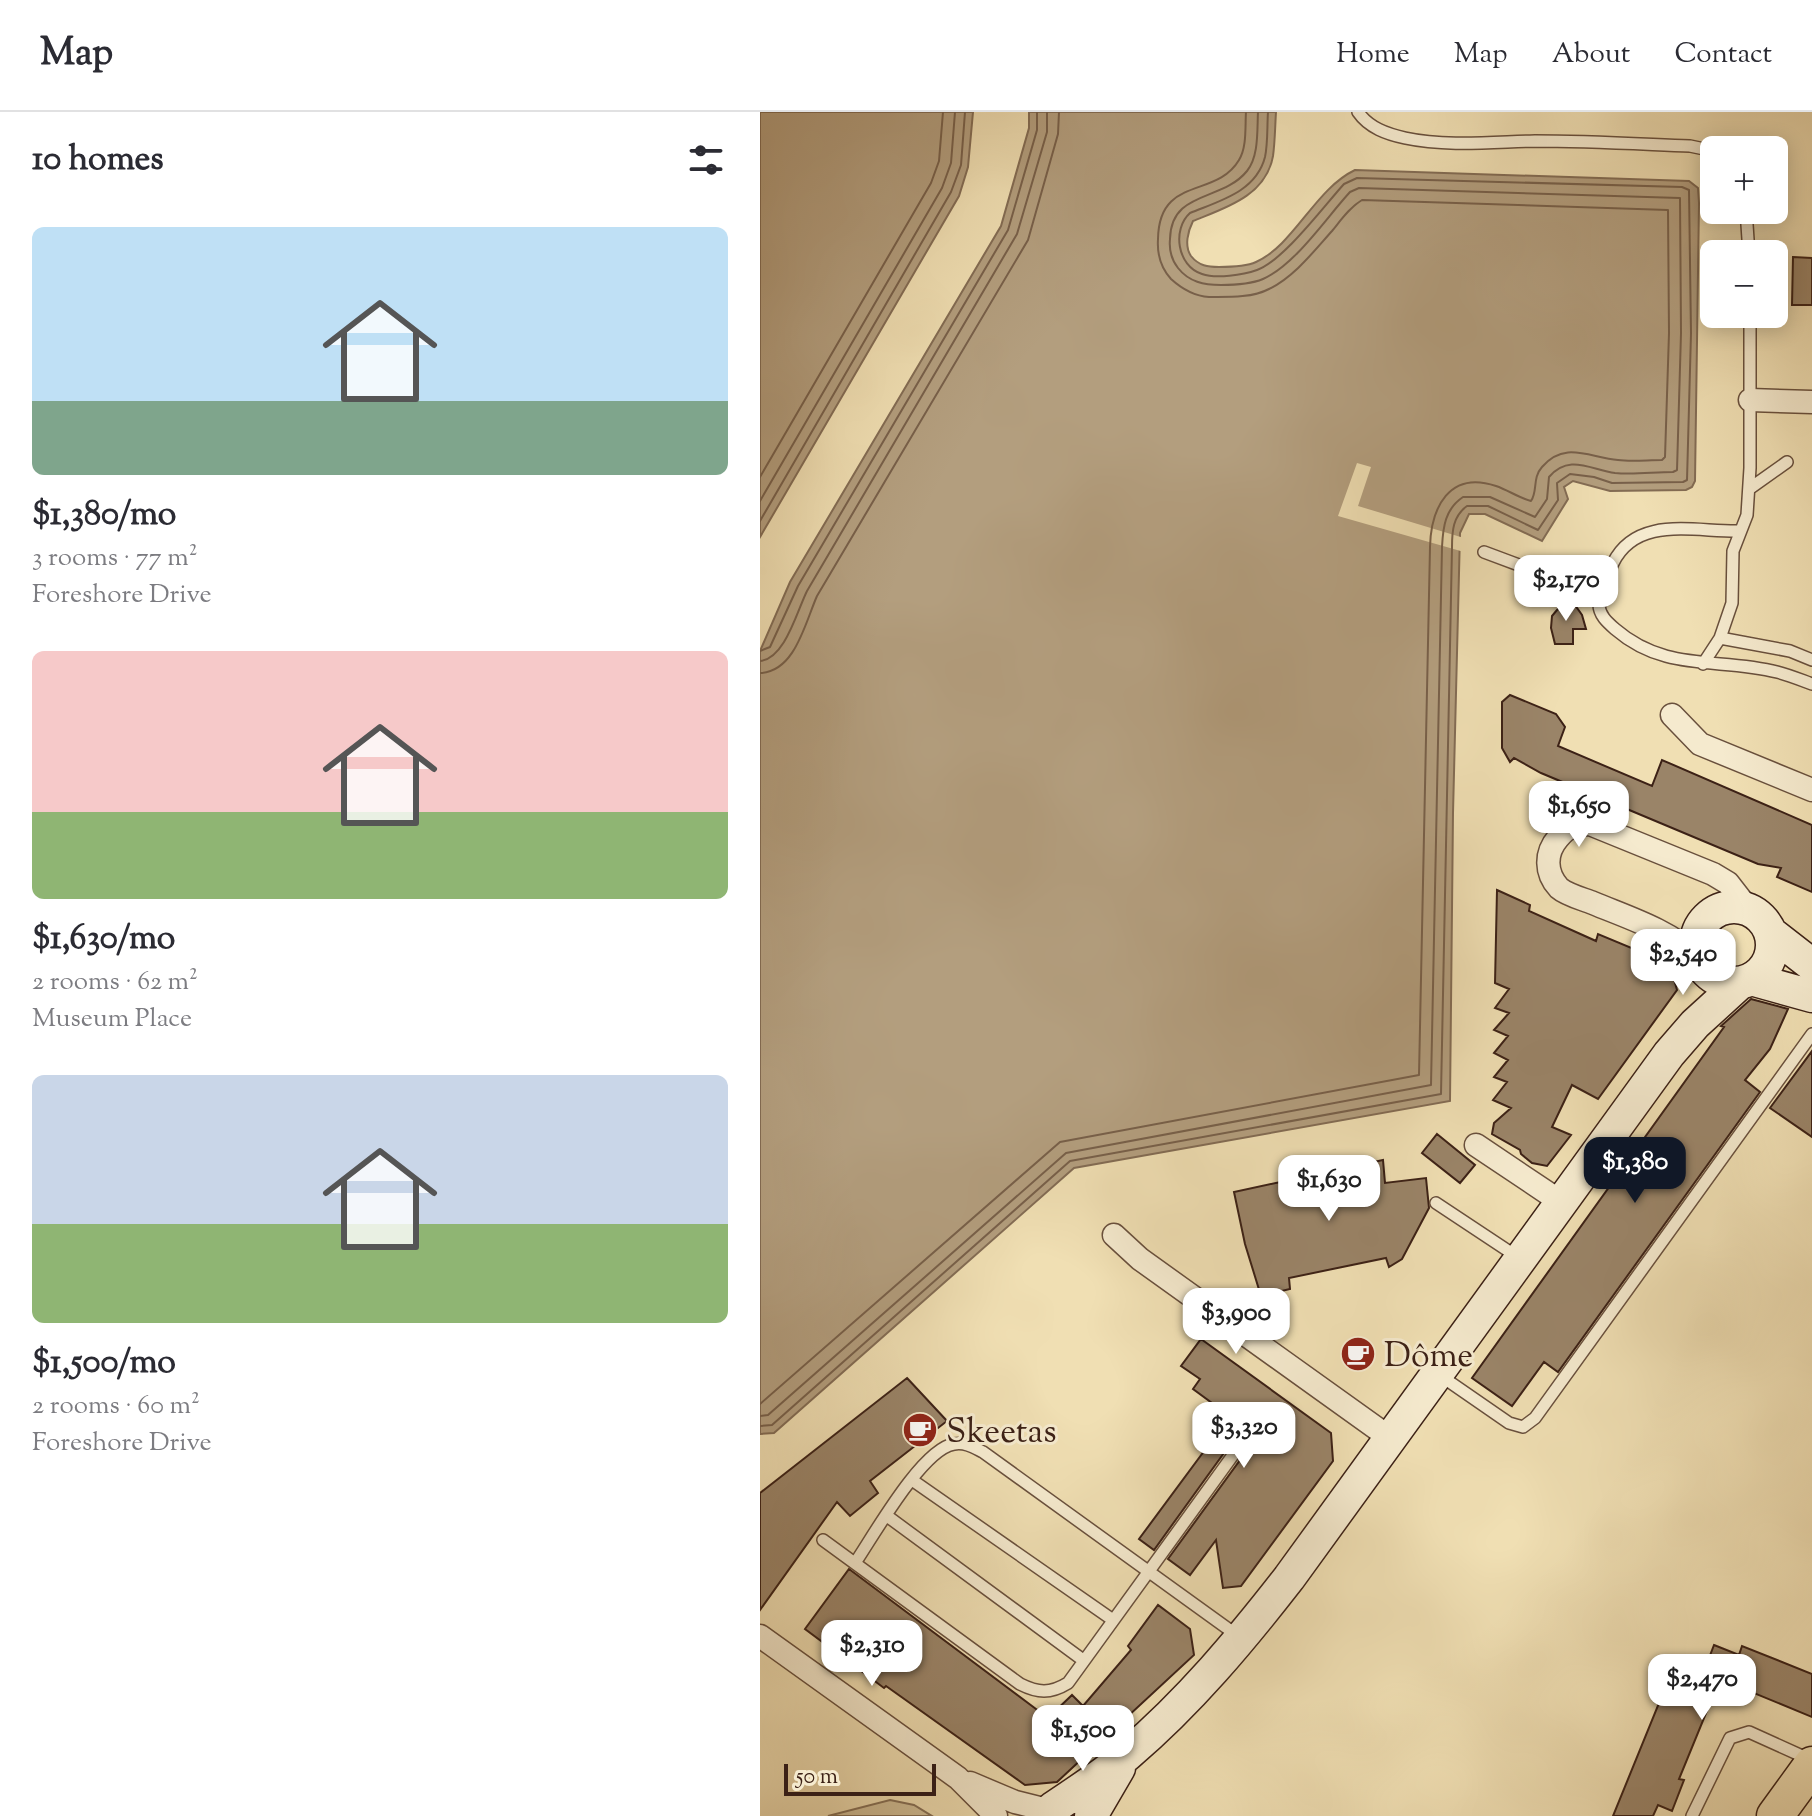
<!DOCTYPE html>
<html lang="en">
<head>
<meta charset="utf-8">
<style>
  :root { --surface:#fff; --page:#f7f7f7; --text:#2b2b33; --muted:#7c7c81; --line:#e1e1e2; --accent:#111827 }
  body { margin:0; font-family:"Sorts Mill Goudy",serif; background:var(--page); color:var(--text); height:100vh; display:flex; flex-direction:column; font-size:30px; white-space:nowrap }
  * { box-sizing:border-box; margin:0 }
  p { font-size:26px; color:var(--muted) }
  .icon { flex:none; width:44px; height:44px; fill:none; stroke:currentColor; stroke-width:2; stroke-linecap:round; stroke-linejoin:round }
  .map { position:relative; flex:1; overflow:hidden }
  .side { display:flex; flex-direction:column; background:var(--surface); width:760px }
  .side>* { flex:none }
  .tools { position:absolute; left:940px; top:24px; display:grid; gap:16px }
  .tools a { display:grid; place-items:center; width:88px; height:88px; border-radius:12px; background:var(--surface); box-shadow:0 4px 20px #0003; font-size:40px }
  .scale { position:absolute; left:24px; bottom:20px; width:152px; box-sizing:border-box; padding-left:8px; border:4px solid #3c2116; border-top:0; font-size:22px; line-height:28px; white-space:nowrap; color:#3c2116; -webkit-text-stroke:6px #f5eace; paint-order:stroke }
  .price { position:absolute; translate:-50% -68px; padding:0 18px; border-radius:16px; background:#fff; color:#222; font-size:26px; line-height:52px; filter:drop-shadow(0 2px 4px #0008) }
  .price::after { content:''; position:absolute; left:50%; top:48px; width:24px; height:18px; margin-left:-12px; background:inherit; clip-path:polygon(0 0,100% 0,50% 100%) }
  .price.active { background:var(--accent); color:#fff }
  ul { padding:0; list-style:none }
  li { display:grid; align-content:center; gap:16px; height:424px; padding:0 32px }
  li span { display:grid; place-items:center; height:248px; border-radius:12px; color:#555 }
  li>.icon { margin-inline-start:auto }
  span .icon { width:144px; height:144px; fill:#fffc; stroke-width:1 }
  li b { font-size:34px }
  h2 { display:flex; justify-content:space-between; align-items:center; height:96px; padding:0 32px; font-size:34px }
  header { display:flex; align-items:center; gap:48px; box-sizing:border-box; height:112px; padding:0 40px; background:var(--surface); border-bottom:2px solid var(--line) }
  header strong { font-size:38px }
  nav { display:flex; gap:44px; margin-inline-start:auto; font-size:28px }
  main { display:flex; flex:1; min-height:0 }
  .map>svg:first-child { display:block }
</style>
</head>
<body>
<header>
<strong>Map</strong>
<nav><a>Home</a><a>Map</a><a>About</a><a>Contact</a></nav>
</header>
<main>
<section class="side">
<h2>10 homes<svg class="icon" aria-label="filters" viewBox="0 0 24 24"><path d="M4 7h16M4 17h16"/><circle cx="9" cy="7" r="2"/><circle cx="15" cy="17" r="2"/></svg></h2>
<ul>
<li><span style="background:linear-gradient(#bfe0f5 70%,#7fa58c 0)"><svg class="icon" aria-label="home" viewBox="0 0 24 24"><path d="M3 11l9-7 9 7M6 9v11h12V9"/></svg></span><div><b>$1,380/mo</b><p>3 rooms · 77 m²</p><p>Foreshore Drive</p></div></li>
<li><span style="background:linear-gradient(#f6c9c9 65%,#8fb573 0)"><svg class="icon" aria-label="home" viewBox="0 0 24 24"><path d="M3 11l9-7 9 7M6 9v11h12V9"/></svg></span><div><b>$1,630/mo</b><p>2 rooms · 62 m²</p><p>Museum Place</p></div></li>
<li><span style="background:linear-gradient(#c9d6e8 60%,#8fb573 0)"><svg class="icon" aria-label="home" viewBox="0 0 24 24"><path d="M3 11l9-7 9 7M6 9v11h12V9"/></svg></span><div><b>$1,500/mo</b><p>2 rooms · 60 m²</p><p>Foreshore Drive</p></div></li>
</ul>
</section>
<div class="map">
<svg width="1052" height="1704" viewBox="0 0 1052 1704">
  <rect width="100%" height="100%" fill="#f0dfb3"/>
  <filter id="stains"><feTurbulence type="fractalNoise" baseFrequency=".0025" numOctaves="4"/><feColorMatrix values="0 0 0 0 .2 0 0 0 0 .09 0 0 0 0 .02 0 0 0 .5 -.17"/></filter>
  <radialGradient id="worn" r=".72"><stop offset=".6" stop-color="#630" stop-opacity="0"/><stop offset="1" stop-color="#630" stop-opacity=".3"/></radialGradient>
  <path fill="#d1bf98" stroke="#867057" stroke-width="2" d="M 130,1688 L 154,1693 L 172,1704 L 68,1704 Z"/>
  <path fill="#b39e7e" stroke="#836c54" stroke-width="2" d="M 0,0 L 213,0 L 208,55 L 199,84 L 0,425 Z
    M 269,0 L 516,0 C 515,15 515,30 513,44 C 506,84 465,96 433,109 C 428,119 424,134 431,144 C 439,154 448,155 459,155 C 470,155 485,155 496,150 C 534,133 555,77 595,58 L 929,69 L 938,76 L 939,91 L 935,369 L 932,375 L 926,378 L 850,379 L 813,369 L 804,375 L 808,387 L 782,429 L 725,402 L 709,402 L 700,421 L 693,701 L 690,989 L 314,1056 L 14,1321 L 0,1322 L 0,539 L 30,470 L 241,114 L 269,16 Z"/>
  <path fill="#f0dfb3" d="M 597,351 L 611,355 L 598,394 L 704,426 L 704,440 L 578,404 Z"/>
  <g fill="none" stroke-linecap="round" stroke-linejoin="round">
    <path stroke="#78604a" stroke-width="2" d="M 0,365 L 171,71 L 179,49 L 183,0
      M 0,389 L 182,76 L 191,51 L 195,0
      M 0,409 L 191,80 L 201,53 L 205,0
      M 0,539 L 10,535 L 38,474 L 248,118 L 277,18 L 277,0
      M 0,549 C 25,547 37,499 47,479 L 257,122 L 287,20 L 287,0
      M 0,561 C 35,560 45,511 57,484 L 268,128 L 298,22 L 299,0
      M 0,1292 L 300,1030 L 659,963 L 670,435 C 671,396 689,358 736,374 C 748,378 759,386 771,389 C 778,379 772,366 782,355 C 805,328 830,346 858,348 C 872,350 887,348 902,348 L 905,345 L 909,221 L 908,98 L 602,88 C 590,95 581,108 572,119 C 554,139 534,165 509,177 C 492,186 468,185 449,185 C 434,184 422,177 411,167 C 401,156 397,142 398,127 C 399,63 456,87 479,48 C 487,35 485,15 486,0
      M 0,1304 L 8,1303 L 306,1041 L 671,973 L 682,435 C 683,415 685,397 703,385 L 730,385 L 775,405 L 787,387 L 789,365 C 809,342 829,357 855,361 C 873,363 894,360 913,360 L 917,358 L 921,221 L 920,86 L 599,76 L 590,80 C 566,106 535,153 503,167 C 491,172 475,173 461,173 C 444,173 429,170 418,156 C 411,147 409,137 410,127 C 411,78 462,90 487,59 C 499,44 497,19 498,0
      M 0,1314 L 12,1313 L 310,1049 L 681,982 L 692,435 C 692,419 693,404 707,394 L 728,394 L 778,418 L 798,388 L 797,371 L 810,362 L 834,365 L 852,371 L 923,370 L 927,368 L 931,221 L 929,78 L 922,75 L 597,66 L 584,72 C 564,94 523,149 497,158 C 483,163 456,167 442,162 C 417,154 412,117 430,101 C 459,89 496,80 505,45 C 508,31 507,14 508,0"/>
  </g>
  <path fill="#9a8468" stroke="#3c2116" stroke-width="2" d="M 1033,145 L 1052,146 L 1052,193 L 1032,193 Z
    M 810,486 L 822,503 L 826,517 L 813,517 L 813,532 L 795,532 L 791,516 L 792,504 L 802,492 Z
    M 750,583 L 796,602 L 805,615 L 798,634 L 892,674 L 902,648 L 1052,713 L 1052,780 L 1017,765 L 1021,756 L 998,752 L 781,661 L 754,646 L 750,650 L 742,636 L 742,590 Z
    M 737,778 L 770,793 L 769,799 L 836,829 L 838,822 L 910,852 L 917,878 L 838,987 L 812,973 L 792,1015 L 811,1023 L 787,1054 L 772,1051 L 761,1042 L 760,1038 L 732,1022 L 734,1011 L 751,996 L 733,988 L 747,970 L 734,965 L 748,948 L 734,941 L 748,924 L 734,918 L 749,901 L 735,896 L 749,877 L 735,871 Z
    M 991,887 L 1028,897 L 1010,937 L 985,968 L 1000,980 L 798,1260 L 784,1250 L 752,1294 L 712,1266 L 964,915 L 961,914 Z
    M 1052,939 L 1052,1025 L 1010,996 Z
    M 677,1022 L 715,1053 L 700,1071 L 662,1041 Z
    M 623,1048 L 625,1071 L 666,1066 L 669,1096 L 642,1147 L 629,1155 L 626,1146 L 529,1166 L 530,1177 L 501,1184 L 485,1132 L 474,1080 Z
    M 441,1227 L 571,1321 L 573,1349 L 481,1474 L 463,1476 L 456,1428 L 430,1463 L 408,1447 L 496,1326 L 497,1318 L 493,1314 L 486,1313 L 482,1316 L 394,1438 L 379,1427 L 453,1327 L 439,1317 L 456,1294 L 433,1277 L 440,1267 L 421,1254 Z
    M 147,1266 L 187,1309 L 110,1369 L 118,1381 L 90,1404 L 77,1390 L 0,1498 L 0,1381 Z
    M 89,1457 L 288,1606 L 312,1583 L 323,1594 L 371,1538 L 368,1534 L 398,1493 L 430,1517 L 434,1543 L 297,1670 L 265,1673 L 126,1574 L 124,1576 L 45,1517 Z
    M 954,1533 L 979,1543 L 982,1534 L 1052,1562 L 1052,1605 L 960,1567 L 919,1667 L 924,1668 L 912,1699 L 898,1693 L 893,1704 L 853,1704 L 910,1564 L 938,1575 Z"/>
  <g fill="none" stroke-linecap="round" stroke-linejoin="round">
    <g stroke="#69503d" stroke-width="14">
      <path id="lane" d="M 598,0 C 609,16 627,22 645,26 C 687,35 733,30 775,29 C 827,29 879,32 930,34 L 954,39
        M 986,98 L 989,142
        M 989,377 L 1027,350
        M 979,419 C 934,420 877,403 853,451 C 848,462 840,480 839,492 C 839,503 847,510 855,517 C 906,561 959,545 1017,560 C 1029,563 1041,568 1052,572
        M 724,440 L 842,484
        M 960,526 L 1030,539 L 1052,548
        M 943,552 L 960,526 L 972,491 L 973,439 L 987,403 L 990,356 L 990,202
        M 676,1091 L 759,1146
        M 681,1264 L 749,1311 L 763,1315 L 775,1306 L 1052,922
        M 152,1368 L 353,1508
        M 127,1404 L 323,1548
        M 63,1428 L 260,1572 C 278,1581 290,1582 308,1571 L 489,1321
        M 95,1451 C 114,1423 162,1337 194,1332 C 205,1330 213,1335 223,1340 L 478,1524
        M 932,1704 L 970,1626 L 989,1620 L 1051,1648"/>
    </g>
    <g stroke="#69503d" stroke-width="25">
      <path id="street" d="M 990,288 L 1052,290
        M 912,603 L 940,632 L 1052,678
        M 937,845 C 908,818 869,806 833,791 C 823,787 807,783 799,776 C 785,761 785,741 798,726 C 808,714 815,712 830,712 L 953,762 L 968,771 L 989,798
        M 716,1033 L 801,1090
        M 354,1123 L 380,1147 L 630,1326
        M 0,1524 L 198,1666 L 236,1704
        M 210,1671 L 255,1690 L 283,1697"/>
    </g>
    <g stroke="#3c2116" stroke-width="35">
      <path id="secondary" d="M936 833a38 38 0 1 1 76 0a38 38 0 1 1-76 0Z
        M 1011,821 L 1052,853
        M 991,867 L 1052,884
        M 293,1696 C 318,1679 345,1662 368,1642 C 429,1590 480,1529 529,1466 L 909,942 L 935,912 L 980,871
        M 331,1704 L 359,1656"/>
    </g>
    <g stroke="#3c2116" stroke-width="39">
      <path id="primary" d="M 1015,1704 L 1052,1653"/>
    </g>
    <use href="#lane" stroke="#f5eace" stroke-width="11"/>
    <use href="#street" stroke="#f5eace" stroke-width="22"/>
    <use href="#secondary" stroke="#f5eace" stroke-width="32"/>
    <use href="#primary" stroke="#f0dfb3" stroke-width="36"/>
  </g>
  <defs>
    <g id="cafe-disc" transform="scale(1.8)"><circle r="9.5" fill="#8f2418" stroke="#f5eace"/><path d="M-5.5-4.5H6V0H3Q3 3.5 0 3.5H-2.5Q-5.5 3.5-5.5 0ZM3-3.2v2h1.7v-2ZM-6 4.5H4V6H-6Z" fill="#fff"/></g>
  </defs>
  <g fill-rule="evenodd">
    <use href="#cafe-disc" x="598" y="1242"/>
    <use href="#cafe-disc" x="160" y="1318"/>
  </g>
  <g text-anchor="middle" stroke-width="6" stroke-linejoin="round" paint-order="stroke">
    <g font-size="34" fill="#3c2116" stroke="#f5eace" text-anchor="start">
      <text x="624" y="1254">Dôme</text>
      <text x="186" y="1330">Skeetas</text>
    </g>
  </g>
  <rect width="100%" height="100%" filter="url(#stains)"/>
  <rect width="100%" height="100%" fill="url(#worn)"/>
</svg>
<div class="tools">
<a>+</a>
<a>−</a>
</div>
<div class="scale">50 m</div>
<b class="price" style="left:806px;top:511px">$2,170</b>
<b class="price" style="left:819px;top:737px">$1,650</b>
<b class="price" style="left:923px;top:885px">$2,540</b>
<b class="price active" style="left:875px;top:1093px">$1,380</b>
<b class="price" style="left:569px;top:1111px">$1,630</b>
<b class="price" style="left:476px;top:1244px">$3,900</b>
<b class="price" style="left:484px;top:1358px">$3,320</b>
<b class="price" style="left:112px;top:1576px">$2,310</b>
<b class="price" style="left:942px;top:1610px">$2,470</b>
<b class="price" style="left:323px;top:1661px">$1,500</b>
</div>
</main>
</body>
</html>
